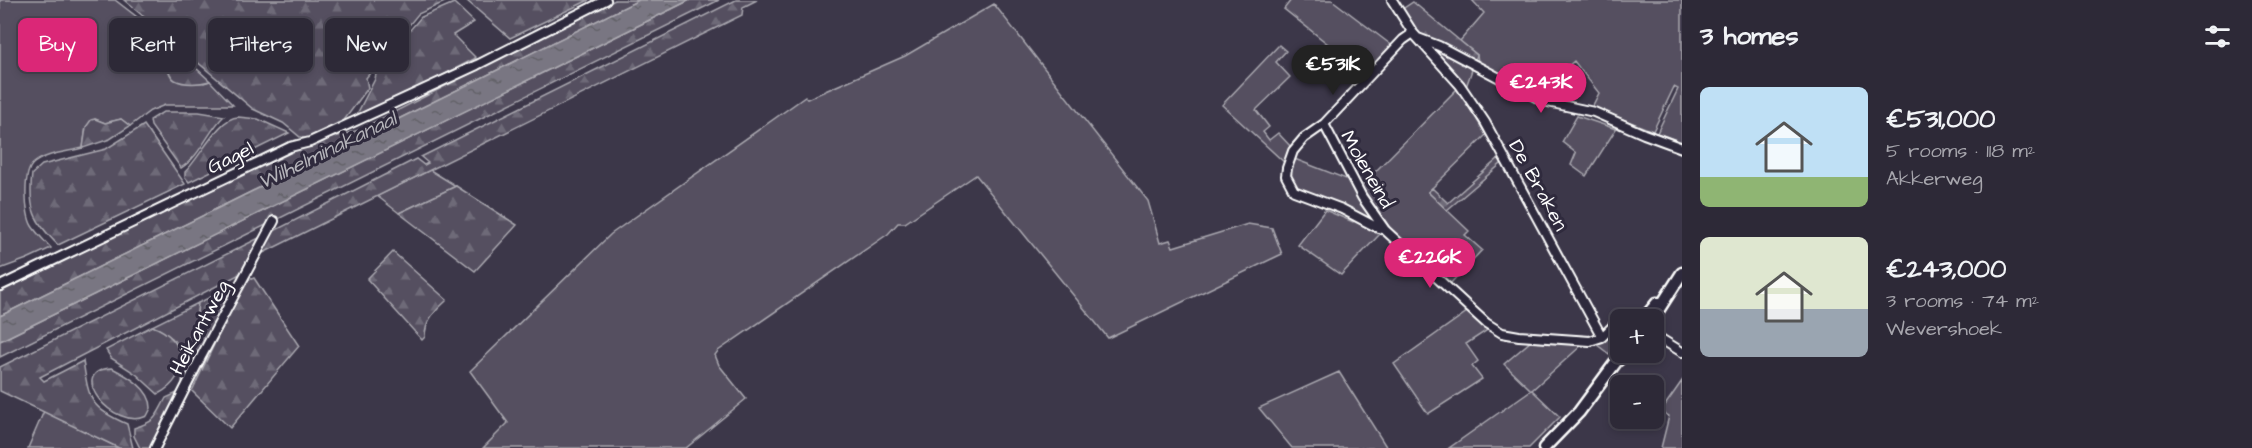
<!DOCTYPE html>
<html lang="en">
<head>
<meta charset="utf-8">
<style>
  :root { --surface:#2d2937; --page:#35313f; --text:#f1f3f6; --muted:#a7a6ad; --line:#484552; --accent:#db2777 }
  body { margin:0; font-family:"Architects Daughter",sans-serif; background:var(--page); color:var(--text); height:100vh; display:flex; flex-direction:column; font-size:22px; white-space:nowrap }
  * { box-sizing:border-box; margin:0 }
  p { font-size:20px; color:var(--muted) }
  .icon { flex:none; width:33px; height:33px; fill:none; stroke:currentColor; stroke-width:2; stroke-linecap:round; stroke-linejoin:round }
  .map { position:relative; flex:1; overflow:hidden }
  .panel { display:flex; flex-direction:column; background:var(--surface); width:570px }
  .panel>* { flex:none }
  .banner { position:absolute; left:18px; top:18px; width:570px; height:54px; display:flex; gap:12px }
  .controls { position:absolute; left:1610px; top:309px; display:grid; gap:12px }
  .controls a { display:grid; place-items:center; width:54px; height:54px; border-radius:9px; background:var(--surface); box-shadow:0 3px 9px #0003,0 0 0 2px var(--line); font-size:30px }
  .price { position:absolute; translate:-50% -51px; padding:0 14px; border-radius:21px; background:var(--accent); color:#fff; font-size:20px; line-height:39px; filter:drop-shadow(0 2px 3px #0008) }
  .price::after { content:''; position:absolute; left:50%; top:36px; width:18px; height:14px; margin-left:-9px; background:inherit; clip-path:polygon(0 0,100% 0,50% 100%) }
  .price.current { background:#222; color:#fff }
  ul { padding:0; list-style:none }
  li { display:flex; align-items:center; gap:18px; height:150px; padding:0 18px }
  li span { display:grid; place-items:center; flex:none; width:168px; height:120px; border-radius:9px; color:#555 }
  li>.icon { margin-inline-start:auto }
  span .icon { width:72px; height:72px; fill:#fffc; stroke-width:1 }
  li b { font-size:26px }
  h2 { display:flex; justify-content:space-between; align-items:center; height:72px; padding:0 18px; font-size:26px }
  .pill { padding:0 21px; border-radius:9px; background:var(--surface); box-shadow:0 3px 9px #0003,0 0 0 2px var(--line); font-size:21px; line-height:54px }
  .pill.current { background:var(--accent); color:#fff }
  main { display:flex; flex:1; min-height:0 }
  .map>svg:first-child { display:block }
</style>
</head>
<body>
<main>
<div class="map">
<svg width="1682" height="448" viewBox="0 0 1682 448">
  <defs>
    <pattern id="forest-firs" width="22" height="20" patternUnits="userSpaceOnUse" patternTransform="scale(1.5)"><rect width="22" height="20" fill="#555060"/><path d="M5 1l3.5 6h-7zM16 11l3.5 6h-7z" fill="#6e6a78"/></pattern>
    <pattern id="water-ripples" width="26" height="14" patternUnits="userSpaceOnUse" patternTransform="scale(1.5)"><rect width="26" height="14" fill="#797682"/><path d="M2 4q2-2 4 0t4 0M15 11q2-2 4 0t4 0" fill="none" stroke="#626167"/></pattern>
  </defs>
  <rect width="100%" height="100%" fill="#3c3749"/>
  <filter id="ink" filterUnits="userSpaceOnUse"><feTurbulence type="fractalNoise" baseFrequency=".0167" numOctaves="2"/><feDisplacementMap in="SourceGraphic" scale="12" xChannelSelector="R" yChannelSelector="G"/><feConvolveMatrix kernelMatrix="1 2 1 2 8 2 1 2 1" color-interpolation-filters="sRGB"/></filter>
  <g filter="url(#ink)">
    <path fill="#555060" stroke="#aaa8b0" stroke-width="1.5" d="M 0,0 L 115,0 L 159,34 C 147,42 140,52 141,67 L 165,57 L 168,70 L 204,83 L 210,81 L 233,105 L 165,105 L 150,111 L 130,126 L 121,119 L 105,123 L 95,119 L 86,127 L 83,148 C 67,152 47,153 34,163 C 22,172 25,215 32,226 C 37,234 45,241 51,248 L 27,259 L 0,269 Z
      M 1291,0 L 1332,0 L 1394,47 L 1367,75 L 1284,9 Z
      M 1472,0 L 1682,0 L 1682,142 L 1657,133 L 1678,89 L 1674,87 L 1653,131 L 1592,107 L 1599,93 L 1574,61 L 1536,93 L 1478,62 L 1477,55 L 1460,41 L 1484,13 Z
      M 994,4 L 1148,201 L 1160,243 L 1170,240 L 1173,247 L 1248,224 L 1272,228 L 1282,254 L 1108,338 L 976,175 L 905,223 L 898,223 L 888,234 L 718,351 L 715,355 L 719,365 L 746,399 L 686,448 L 483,448 L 508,423 L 470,371 L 611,234 L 805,97 L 807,99 L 905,56 Z
      M 1426,44 L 1473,67 L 1466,87 Z
      M 1279,45 L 1286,51 L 1276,62 L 1290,77 L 1256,110 L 1269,127 L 1263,132 L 1269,140 L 1278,133 L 1293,149 L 1285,163 L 1222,105 Z
      M 1458,88 L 1486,135 L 1428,192 L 1469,231 L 1465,235 L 1482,250 L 1448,286 L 1395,235 L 1361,186 Z
      M 1577,116 L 1616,129 L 1586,176 L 1571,165 L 1576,153 L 1562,142 Z
      M 1292,158 L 1349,180 L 1377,223 L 1297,189 L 1289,178 Z
      M 430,170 L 456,186 L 399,213 L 377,196 Z
      M 1325,210 L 1353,222 L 1356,220 L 1381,233 L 1341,275 L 1298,245 Z
      M 198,303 L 196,323 L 185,347 L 180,349 L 172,338 L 152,326 Z
      M 1467,312 L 1489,329 L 1466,344 L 1478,361 L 1472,366 L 1482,379 L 1428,414 L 1394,364 Z
      M 1620,322 L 1620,336 L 1609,354 L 1596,344 L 1608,337 Z
      M 1531,341 L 1583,344 L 1532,390 L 1560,417 L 1529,448 L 1449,448 L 1531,390 L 1504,364 Z
      M 1339,372 L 1387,448 L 1292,448 L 1259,408 Z
      M 1682,381 L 1682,448 L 1661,448 L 1669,416 L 1661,411 Z
      M 44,411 L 119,448 L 28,448 Z"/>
    <path fill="url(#forest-firs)" stroke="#aaa8b0" stroke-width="1.5" d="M 124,0 L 449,0 L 418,14 L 366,78 L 368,88 L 339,127 L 326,135 L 306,139 L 300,137 L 283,123 L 253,109 Z
      M 466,0 L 589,0 L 510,38 Z
      M 615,0 L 639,0 L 0,316 L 0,292 L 289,150 L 359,130 Z
      M 690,0 L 719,0 L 0,357 L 0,341 Z
      M 736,0 L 757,0 L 743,7 L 742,15 L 257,256 L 268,234 L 416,159 L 424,165 L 428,163 L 421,157 Z
      M 1413,2 L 1477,55 L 1475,60 L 1420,34 L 1401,10 Z
      M 454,3 L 474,22 L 453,35 L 476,58 L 393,101 L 355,118 L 375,79 L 377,69 L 421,17 Z
      M 159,34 L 210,81 C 200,84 184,85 175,80 C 168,76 167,64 165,57 L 141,67 C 138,53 148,42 159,34 Z
      M 1337,50 L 1367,75 L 1361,82 L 1336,58 L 1335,54 Z
      M 163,112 L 199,112 L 224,116 C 208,131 200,157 181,168 L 151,126 L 150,120 Z
      M 238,117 L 258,119 L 289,133 L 189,182 L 185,177 L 185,172 C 200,158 219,117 238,117 Z
      M 95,119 L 105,123 L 121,119 L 130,126 L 110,139 L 83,148 L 86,127 L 91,120 Z
      M 144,125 L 185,184 L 58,245 C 34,221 28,209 32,174 L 42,165 L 106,149 Z
      M 1499,158 L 1502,163 L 1447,210 L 1428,192 L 1432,188 L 1448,203 Z
      M 456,186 L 517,225 L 475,271 L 399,213 Z
      M 259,238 L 240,274 L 40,377 L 44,381 L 83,361 C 89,399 89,408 127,424 L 133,448 L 119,448 L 0,391 L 0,367 Z
      M 393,252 L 447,300 C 436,311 425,319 425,337 L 422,340 L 367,279 Z
      M 254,278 L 299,346 L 230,428 L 192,391 L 244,282 Z
      M 234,286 L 184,386 L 182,381 L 187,360 L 185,347 L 196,323 L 198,303 Z
      M 152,326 C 187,338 192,377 158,394 L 136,374 L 111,358 L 106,350 Z
      M 112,368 C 128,376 151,389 151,408 L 147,416 C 113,432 64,370 112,368 Z
      M 179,392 L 150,448 L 140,448 L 134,436 L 134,428 C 157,421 155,418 166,398 Z"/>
    <path fill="url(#water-ripples)" stroke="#afadb4" stroke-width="1.5" d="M 639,0 L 690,0 L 0,341 L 0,316 Z"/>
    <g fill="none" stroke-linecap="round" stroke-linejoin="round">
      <g stroke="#fff" stroke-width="12">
        <path id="minor" d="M 1392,0 L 1413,33 L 1460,85 L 1485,122 L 1602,337
          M 1418,38 L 1439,46 L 1543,101 L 1594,112 L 1644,134 L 1682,148
          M 1324,124 L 1362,197 L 1385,230 L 1486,323 L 1502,333 L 1519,336 L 1590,341 L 1602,337 L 1621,318 L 1631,320
          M 1385,230 L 1378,228 L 1342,209 L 1294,191 L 1286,176 L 1287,168 L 1293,151 L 1304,138 L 1324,124 L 1403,40 L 1413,33
          M 0,286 L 290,147 L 310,142 L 477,65 L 606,0
          M 1653,334 L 1682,352
          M 155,448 L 202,355 L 274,221"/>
      </g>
      <g stroke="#fff" stroke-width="15">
        <path id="major" d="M 1643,320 L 1657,303
          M 1652,320 L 1682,273
          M 1544,448 L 1579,412 L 1616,362 L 1627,352"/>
      </g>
      <use href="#minor" stroke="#2f2a3d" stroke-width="8"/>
      <use href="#major" stroke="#2f2a3d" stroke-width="10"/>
    </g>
  </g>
  <g text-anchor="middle" stroke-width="6" stroke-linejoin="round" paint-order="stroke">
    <g font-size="20" fill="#fff" stroke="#2f2a3d">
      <text transform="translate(230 157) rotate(-26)" y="7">Gagel</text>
      <text transform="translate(1368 169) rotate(60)" y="7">Moleneind</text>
      <text transform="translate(1539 185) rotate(61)" y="7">De Braken</text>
      <text transform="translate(199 327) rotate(-62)" y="7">Heikantweg</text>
    </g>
    <g font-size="21" font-style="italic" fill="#b5b4ba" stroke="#2f2a3d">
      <text transform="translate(327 150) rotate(-26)" y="7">Wilhelminakanaal</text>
    </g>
  </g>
</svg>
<div class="controls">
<a>+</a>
<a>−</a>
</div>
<b class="price current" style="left:1333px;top:96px">€531K</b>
<b class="price" style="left:1541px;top:114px">€243K</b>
<b class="price" style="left:1430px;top:289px">€226K</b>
<div class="banner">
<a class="pill current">Buy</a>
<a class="pill">Rent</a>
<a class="pill">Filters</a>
<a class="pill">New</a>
</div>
</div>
<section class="panel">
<h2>3 homes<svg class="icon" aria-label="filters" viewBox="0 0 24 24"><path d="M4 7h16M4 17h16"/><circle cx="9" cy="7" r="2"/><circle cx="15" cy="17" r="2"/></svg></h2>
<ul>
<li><span style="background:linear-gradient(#bfe0f5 75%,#8fb573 0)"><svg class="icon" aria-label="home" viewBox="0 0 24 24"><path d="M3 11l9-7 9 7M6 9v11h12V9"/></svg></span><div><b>€531,000</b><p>5 rooms · 118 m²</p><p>Akkerweg</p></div></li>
<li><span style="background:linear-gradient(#dfe7d0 60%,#9aa5b1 0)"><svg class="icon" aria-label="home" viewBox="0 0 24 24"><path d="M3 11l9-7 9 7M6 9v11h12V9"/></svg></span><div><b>€243,000</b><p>3 rooms · 74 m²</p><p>Wevershoek</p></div></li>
</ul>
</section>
</main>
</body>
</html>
